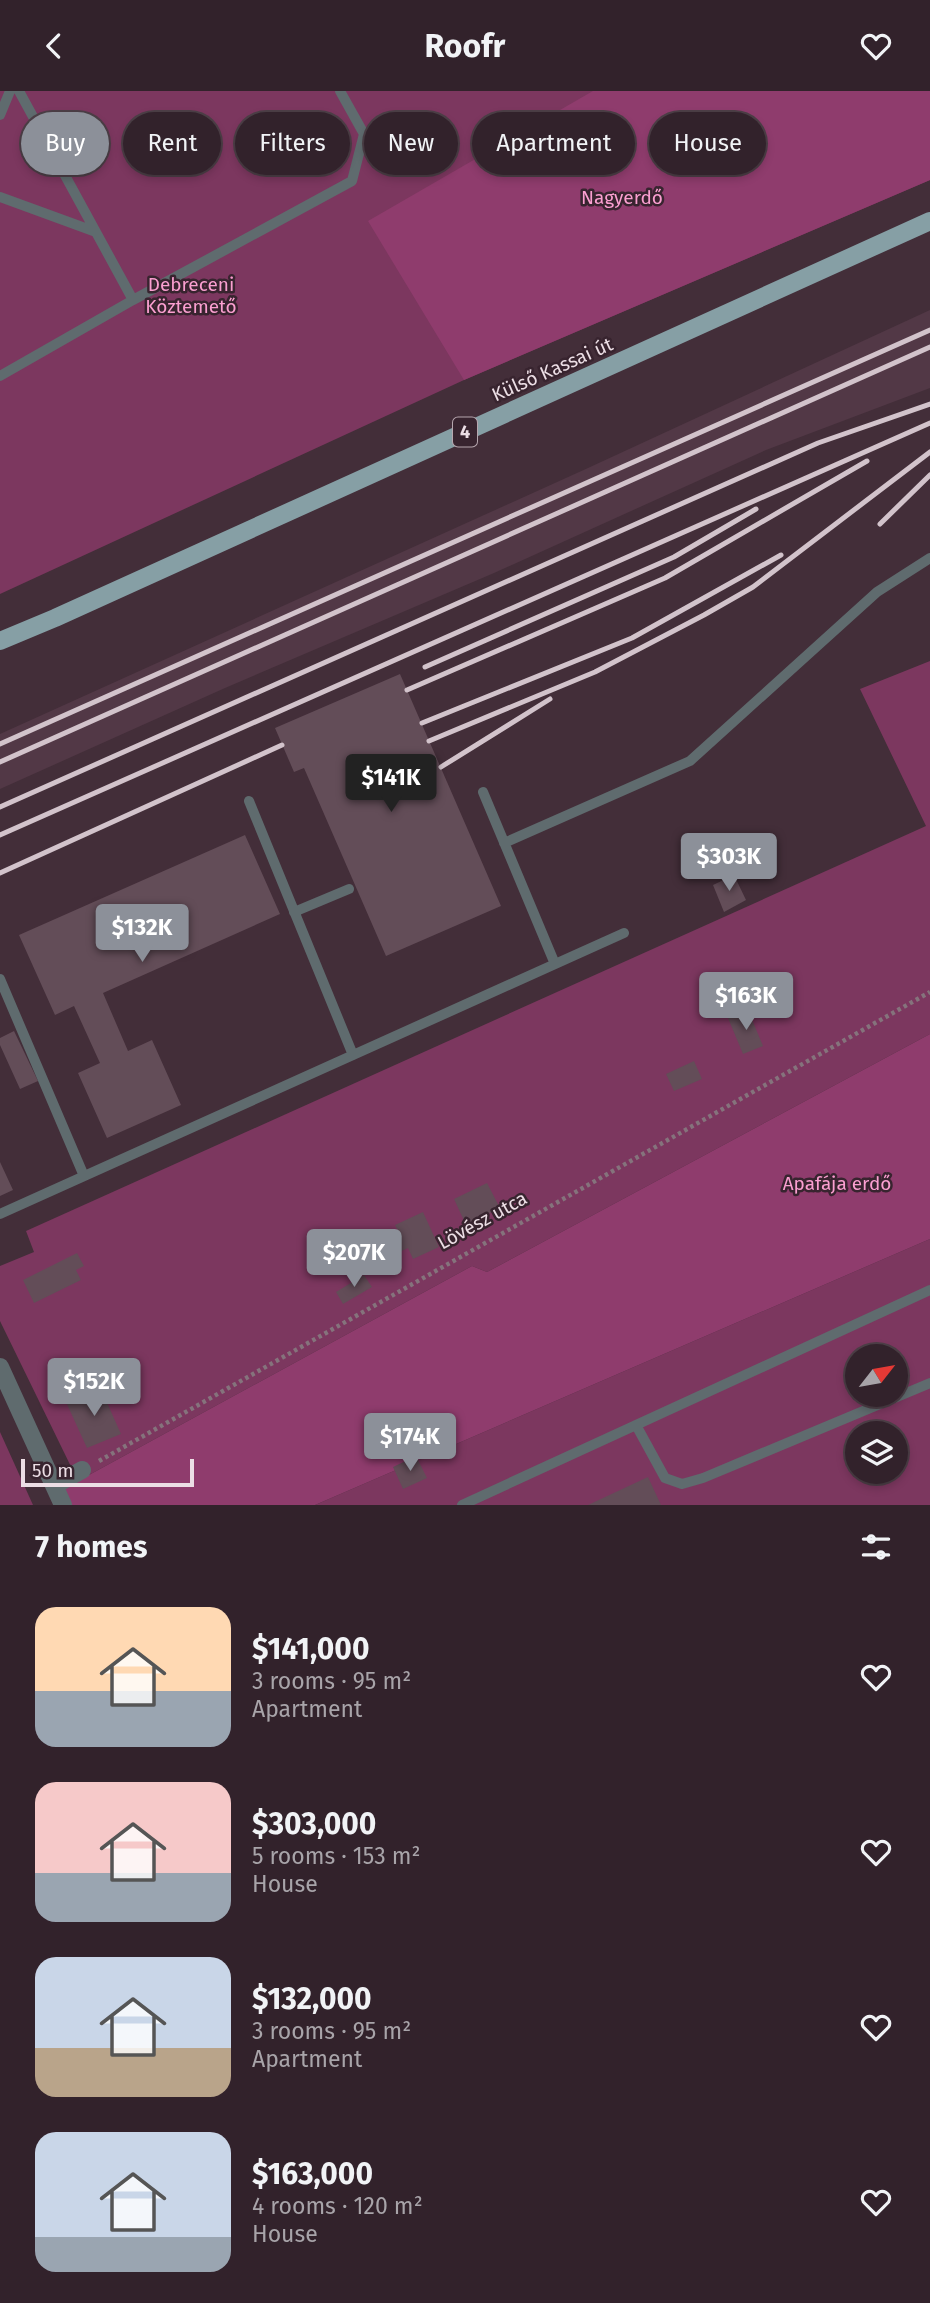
<!DOCTYPE html>
<html lang="en">
<head>
<meta charset="utf-8">
<style>
  :root { --surface:#32222b; --page:#3a2a33; --text:#f1f3f6; --muted:#a8a4a9; --line:#4d3f47; --accent:#8c9099 }
  body { margin:0; font-family:"Fira Sans",sans-serif; background:var(--page); color:var(--text); height:100vh; display:flex; flex-direction:column; font-size:26px; white-space:nowrap }
  * { box-sizing:border-box; margin:0 }
  p { font-size:23px; color:var(--muted) }
  .icon { flex:none; width:38px; height:38px; fill:none; stroke:currentColor; stroke-width:2; stroke-linecap:round; stroke-linejoin:round }
  .map { position:relative; height:1414px; overflow:hidden }
  .sheet { display:flex; flex-direction:column; background:var(--surface); flex:1 }
  .sheet>* { flex:none }
  .hud { position:absolute; left:21px; top:21px; width:889px; height:63px; display:flex; gap:14px }
  .needle { width:46px; rotate:59deg }
  .tools { position:absolute; left:845px; top:1253px; display:grid; gap:14px }
  .tools a { display:grid; place-items:center; width:63px; height:63px; border-radius:50%; background:var(--surface); box-shadow:0 4px 10px #0003,0 0 0 2px var(--line); font-size:35px }
  .scale { position:absolute; left:21px; bottom:18px; width:173px; box-sizing:border-box; padding-left:7px; border:4px solid #ecdee5; border-top:0; font-size:19px; line-height:24px; white-space:nowrap; color:#ecdee5; -webkit-text-stroke:5px #38242f; paint-order:stroke }
  .price { position:absolute; translate:-50% -60px; padding:0 16px; border-radius:7px; background:var(--accent); color:#fff; font-size:23px; line-height:46px; filter:drop-shadow(0 2px 4px #0008) }
  .price::after { content:''; position:absolute; left:50%; top:42px; width:21px; height:16px; margin-left:-10px; background:inherit; clip-path:polygon(0 0,100% 0,50% 100%) }
  .price.active { background:#222; color:#fff }
  ul { padding:0; list-style:none }
  li { display:flex; align-items:center; gap:21px; height:175px; padding:0 35px }
  li span { display:grid; place-items:center; flex:none; width:196px; height:140px; border-radius:21px; color:#555 }
  li>.icon { margin-inline-start:auto }
  span .icon { width:84px; height:84px; fill:#fffc; stroke-width:1 }
  li b { font-size:30px }
  h2 { display:flex; justify-content:space-between; align-items:center; height:84px; padding:0 35px; font-size:30px }
  .tag { padding:0 24px; border-radius:32px; background:var(--surface); box-shadow:0 4px 10px #0003,0 0 0 2px var(--line); font-size:24px; line-height:63px }
  .tag.active { background:var(--accent); color:#fff }
  header { display:flex; justify-content:space-between; align-items:center; height:91px; padding:0 35px; background:var(--surface); font-size:32px; font-weight:700 }
  .map>svg:first-child { display:block }
</style>
</head>
<body>
<header><svg class="icon" aria-label="back" viewBox="0 0 24 24"><path d="M15 5l-7 7 7 7"/></svg>Roofr<svg class="icon" aria-label="heart" viewBox="0 0 24 24"><path d="M12 20l-8-8c-3-5 5-10 8-4 3-6 11-1 8 4z"/></svg></header>
<div class="map">
<svg width="930" height="1414" viewBox="0 0 930 1414">
  <rect width="100%" height="100%" fill="#432e39"/>
  <path fill="#523846" d="M 930,219 L 930,297 L 766,359 L 494,482 L 225,597 L 0,698 L 0,643 L 588,377 Z"/>
  <path fill="#7c375f" fill-rule="evenodd" d="M 0,0 L 930,0 L 930,89 L 464,289 L 0,503 Z
    M 930,570 L 930,943 L 487,1181 L 472,1175 L 78,1390 L 0,1230 L 0,1175 L 34,1161 L 26,1140 L 926,735 L 860,598 Z
    M 930,1148 L 930,1414 L 315,1414 ZM 858,1265 L 896,1265 L 896,1304 L 858,1304 ZM 858,1342 L 896,1342 L 896,1381 L 858,1381 Z
    M 0,1341 L 33,1414 L 0,1414 Z"/>
  <path fill="#8f3c6d" d="M 593,0 L 930,0 L 930,89 L 464,289 L 368,130 Z
    M 930,943 L 930,1148 L 315,1414 L 71,1414 L 64,1398 L 78,1390 L 472,1175 L 487,1181 Z"/>
  <path fill="#634d58" d="M 400,583 L 501,815 L 386,865 L 304,677 L 294,681 L 275,637 Z
    M 245,744 L 280,823 L 103,902 L 128,960 L 152,949 L 181,1014 L 107,1047 L 78,982 L 100,972 L 74,915 L 55,924 L 19,844 Z
    M 734,784 L 746,809 L 724,821 L 713,794 Z
    M 748,919 L 763,955 L 743,963 L 728,927 Z
    M 14,940 L 38,990 L 20,998 L 0,954 L 0,947 Z
    M 694,970 L 702,988 L 674,1000 L 666,983 Z
    M 0,1071 L 13,1099 L 0,1105 Z
    M 487,1092 L 500,1117 L 466,1134 L 454,1108 Z
    M 423,1121 L 439,1156 L 413,1168 L 408,1157 L 395,1163 L 388,1148 L 399,1142 L 395,1134 Z
    M 77,1162 L 84,1175 L 76,1179 L 81,1189 L 34,1212 L 23,1189 Z
    M 364,1184 L 372,1196 L 343,1213 L 336,1201 Z
    M 100,1296 L 121,1343 L 87,1357 L 66,1311 Z
    M 416,1365 L 427,1387 L 403,1398 L 393,1376 Z
    M 648,1386 L 661,1414 L 588,1414 Z"/>
  <g fill="none" stroke-linecap="round" stroke-linejoin="round">
    <path stroke="#85737c" stroke-width="4.5" stroke-dasharray="3.5 3.5" stroke-linecap="butt" d="M 99,1370 L 930,901"/>
    <path stroke="#5f6b6e" stroke-width="10" d="M 19,0 L 133,209 L 352,90 L 364,43 L 340,0
      M 0,24 L 10,0
      M 0,106 L 96,141
      M 0,285 L 133,209
      M 483,701 L 555,873
      M 249,710 L 353,964
      M 504,752 L 690,670 L 877,501 L 930,467
      M 294,821 L 349,798
      M 0,888 L 84,1085
      M 0,1123 L 624,842
      M 636,1334 L 665,1387 L 682,1393 L 703,1387 L 930,1292
      M 462,1414 L 930,1199"/>
    <path stroke="#5f6b6e" stroke-width="18" d="M 0,1276 L 63,1414
      M 55,1394 L 82,1379"/>
    <path stroke="#869fa5" stroke-width="18" d="M 0,550 L 55,527 L 930,130"/>
    <path stroke="#d2c3cb" stroke-width="5" d="M 880,433 L 930,384
      M 425,576 L 674,466 L 756,418
      M 407,599 L 665,487 L 867,370
      M 422,632 L 632,547 L 781,464
      M 429,650 L 595,581 L 704,524 L 753,496 L 930,361
      M 0,653 L 930,239
      M 0,671 L 930,256
      M 441,676 L 550,608
      M 0,716 L 818,352 L 930,313
      M 0,744 L 930,332
      M 0,782 L 282,654"/>
  </g>
  <g text-anchor="middle" stroke-width="5" stroke-linejoin="round" paint-order="stroke">
    <rect fill="#38242f" stroke="#b6a6ae" stroke-width="2" x="453" y="326.5" width="24" height="29" rx="5"/>
    <g font-size="18" font-weight="bold" fill="#ecdee5">
      <text x="465" y="347">4</text>
    </g>
    <g font-size="19" fill="#fb9fd1" stroke="#38242f">
      <text x="622" y="113">Nagyerdő</text>
      <text x="191" y="200">Debreceni<tspan x="191" dy="22">Köztemető</tspan></text>
      <text x="837" y="1099">Apafája erdő</text>
    </g>
    <g font-size="19" fill="#ecdee5" stroke="#38242f">
      <text transform="translate(552 278) rotate(-24)" y="7">Külső Kassai út</text>
      <text transform="translate(482 1129) rotate(-29)" y="7">Lövész utca</text>
    </g>
  </g>
</svg>
<div class="tools">
<a><svg class="needle" viewBox="-14 -14 28 28"><path d="M0-13l5 13h-10z" fill="#e53935"/><path d="M0 13l5-13h-10z" fill="#a8a4a9"/></svg></a>
<a><svg class="icon" aria-label="layers" viewBox="0 0 24 24"><path d="M12 4l9 5-9 5-9-5zM3 14l9 5 9-5"/></svg></a>
</div>
<div class="scale">50 m</div>
<b class="price active" style="left:391px;top:723px">$141K</b>
<b class="price" style="left:729px;top:802px">$303K</b>
<b class="price" style="left:142px;top:873px">$132K</b>
<b class="price" style="left:746px;top:941px">$163K</b>
<b class="price" style="left:354px;top:1198px">$207K</b>
<b class="price" style="left:94px;top:1327px">$152K</b>
<b class="price" style="left:410px;top:1382px">$174K</b>
<div class="hud">
<a class="tag active">Buy</a>
<a class="tag">Rent</a>
<a class="tag">Filters</a>
<a class="tag">New</a>
<a class="tag">Apartment</a>
<a class="tag">House</a>
</div>
</div>
<section class="sheet">
<h2>7 homes<svg class="icon" aria-label="filters" viewBox="0 0 24 24"><path d="M4 7h16M4 17h16"/><circle cx="9" cy="7" r="2"/><circle cx="15" cy="17" r="2"/></svg></h2>
<ul>
<li><span style="background:linear-gradient(#ffd9b3 60%,#9aa5b1 0)"><svg class="icon" aria-label="home" viewBox="0 0 24 24"><path d="M3 11l9-7 9 7M6 9v11h12V9"/></svg></span><div><b>$141,000</b><p>3 rooms · 95 m²</p><p>Apartment</p></div><svg class="icon" aria-label="heart" viewBox="0 0 24 24"><path d="M12 20l-8-8c-3-5 5-10 8-4 3-6 11-1 8 4z"/></svg></li>
<li><span style="background:linear-gradient(#f6c9c9 65%,#9aa5b1 0)"><svg class="icon" aria-label="home" viewBox="0 0 24 24"><path d="M3 11l9-7 9 7M6 9v11h12V9"/></svg></span><div><b>$303,000</b><p>5 rooms · 153 m²</p><p>House</p></div><svg class="icon" aria-label="heart" viewBox="0 0 24 24"><path d="M12 20l-8-8c-3-5 5-10 8-4 3-6 11-1 8 4z"/></svg></li>
<li><span style="background:linear-gradient(#c9d6e8 65%,#b9a48a 0)"><svg class="icon" aria-label="home" viewBox="0 0 24 24"><path d="M3 11l9-7 9 7M6 9v11h12V9"/></svg></span><div><b>$132,000</b><p>3 rooms · 95 m²</p><p>Apartment</p></div><svg class="icon" aria-label="heart" viewBox="0 0 24 24"><path d="M12 20l-8-8c-3-5 5-10 8-4 3-6 11-1 8 4z"/></svg></li>
<li><span style="background:linear-gradient(#c9d6e8 75%,#9aa5b1 0)"><svg class="icon" aria-label="home" viewBox="0 0 24 24"><path d="M3 11l9-7 9 7M6 9v11h12V9"/></svg></span><div><b>$163,000</b><p>4 rooms · 120 m²</p><p>House</p></div><svg class="icon" aria-label="heart" viewBox="0 0 24 24"><path d="M12 20l-8-8c-3-5 5-10 8-4 3-6 11-1 8 4z"/></svg></li>
</ul>
</section>
</body>
</html>
